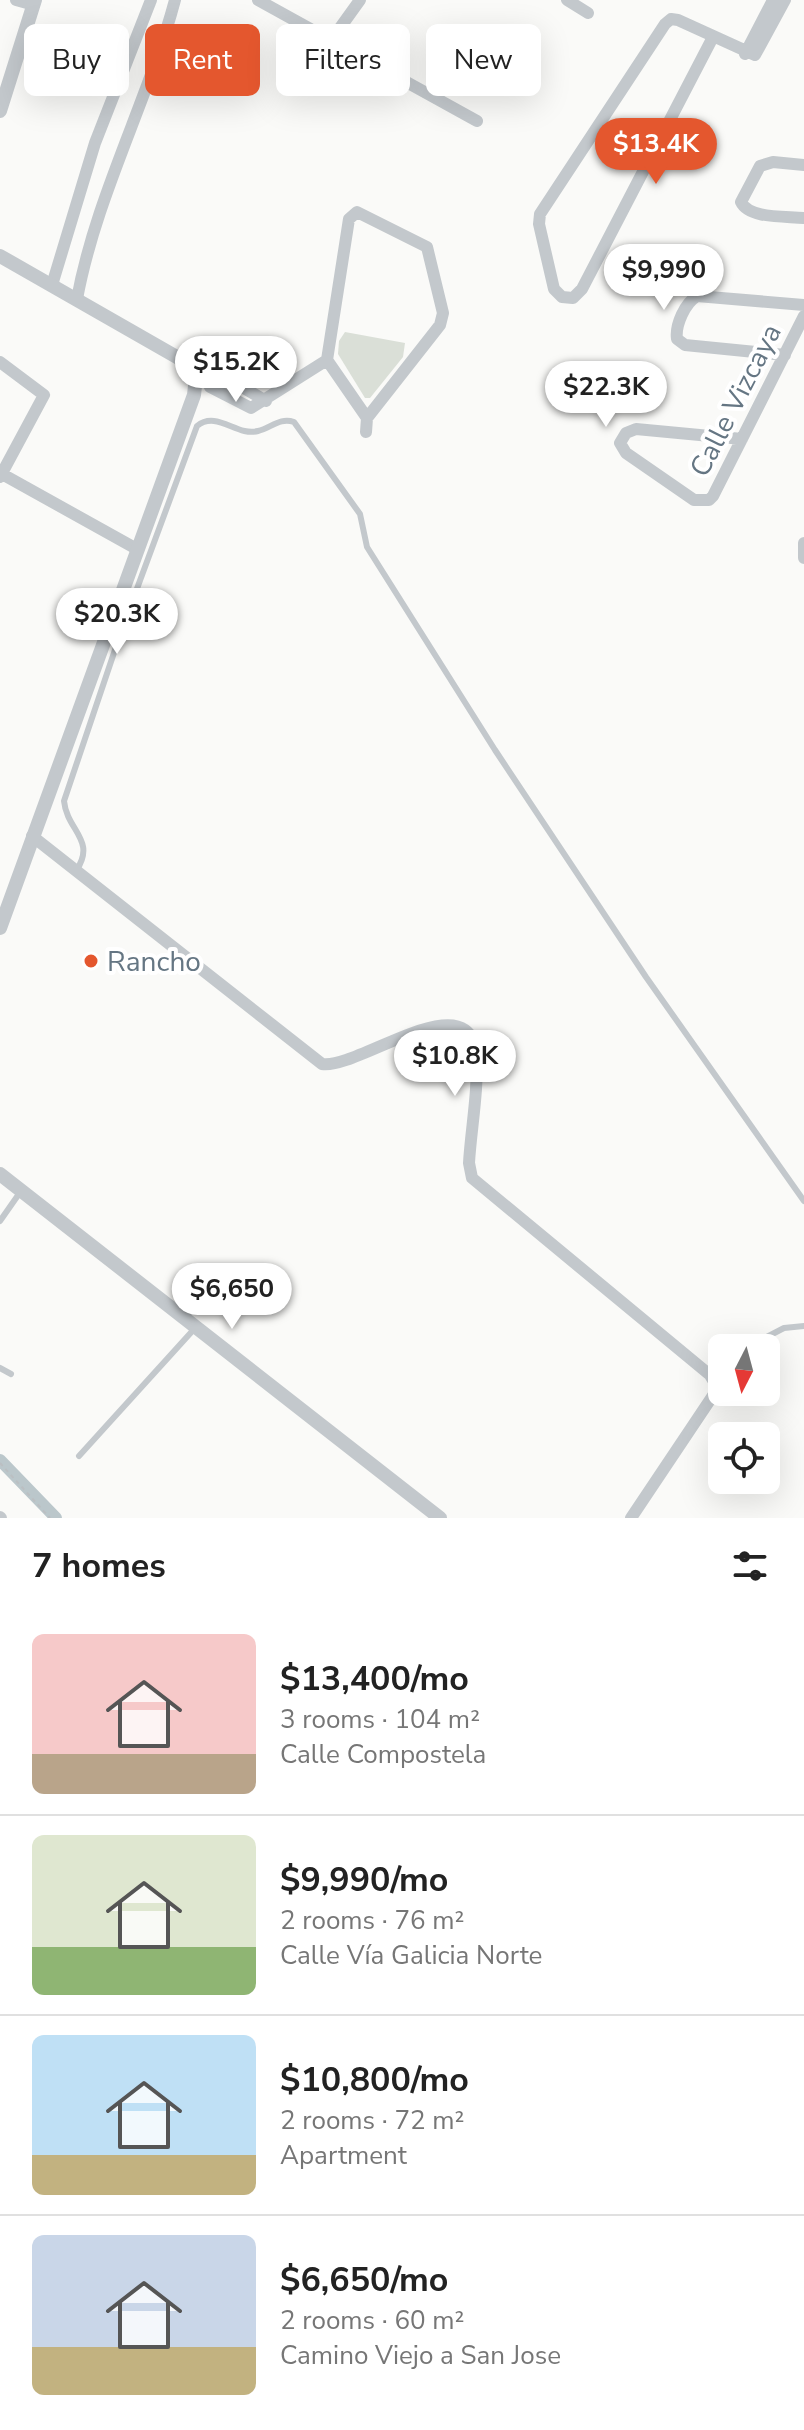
<!DOCTYPE html>
<html lang="en">
<head>
<meta charset="utf-8">
<style>
  :root { --surface:#fff; --page:#f2f2f2; --text:#222; --muted:#767676; --line:#e0e0e0; --accent:#e4572e }
  body { margin:0; font-family:"Nunito Sans",sans-serif; background:var(--page); color:var(--text); height:100vh; display:flex; flex-direction:column; font-size:30px; white-space:nowrap }
  * { box-sizing:border-box; margin:0 }
  p { font-size:26px; color:var(--muted) }
  .icon { flex:none; width:44px; height:44px; fill:none; stroke:currentColor; stroke-width:2; stroke-linecap:round; stroke-linejoin:round }
  .map { position:relative; height:1518px; overflow:hidden }
  .sheet { display:flex; flex-direction:column; background:var(--surface); flex:1 }
  .sheet>* { flex:none }
  .guide { position:absolute; left:24px; top:24px; width:756px; height:72px; display:flex; gap:16px }
  .needle { width:52px; rotate:186deg }
  .controls { position:absolute; left:708px; top:1334px; display:grid; gap:16px }
  .controls a { display:grid; place-items:center; width:72px; height:72px; border-radius:12px; background:var(--surface); box-shadow:0 8px 32px #0002; font-size:40px }
  .price { position:absolute; translate:-50% -68px; padding:0 18px; border-radius:28px; background:#fff; color:#222; font-size:26px; line-height:52px; filter:drop-shadow(0 2px 4px #0008) }
  .price::after { content:''; position:absolute; left:50%; top:48px; width:24px; height:18px; margin-left:-12px; background:inherit; clip-path:polygon(0 0,100% 0,50% 100%) }
  .price.selected { background:var(--accent); color:#fff }
  ul { padding:0; list-style:none }
  li { display:flex; align-items:center; gap:24px; height:200px; padding:0 32px }
  li+li { border-top:2px solid var(--line) }
  li span { display:grid; place-items:center; flex:none; width:224px; height:160px; border-radius:12px; color:#555 }
  li>.icon { margin-inline-start:auto }
  span .icon { width:96px; height:96px; fill:#fffc; stroke-width:1 }
  li b { font-size:34px }
  h2 { display:flex; justify-content:space-between; align-items:center; height:96px; padding:0 32px; font-size:34px }
  .tag { padding:0 28px; border-radius:12px; background:var(--surface); box-shadow:0 8px 32px #0002; font-size:28px; line-height:72px }
  .tag.selected { background:var(--accent); color:#fff }
  .map>svg:first-child { display:block }
</style>
</head>
<body>
<div class="map">
<svg width="804" height="1518" viewBox="0 0 804 1518">
  <rect width="100%" height="100%" fill="#fafaf8"/>
  <path fill="#dadfd7" d="M 345,332 L 405,343 L 403,357 L 370,398 L 365,398 L 338,354 L 339,341 Z"/>
  <g fill="none" stroke-linecap="round" stroke-linejoin="round">
    <path stroke="#bbc7cb" stroke-width="12" d="M 0,1460 L 56,1518"/>
    <path stroke="#bbbfc2" stroke-width="2" stroke-dasharray="4 4" stroke-linecap="butt" d="M 0,1463 L 50,1518"/>
    <path stroke="#c3c8cc" stroke-width="6" d="M 76,871 C 97,840 67,831 64,801 L 121,632 L 197,426 C 217,410 237,437 258,431 C 271,428 280,417 294,422 L 360,514 L 367,547 L 495,750 L 646,977 L 804,1201
      M 0,1221 L 21,1191
      M 745,1348 L 784,1328 L 804,1326
      M 0,1368 L 11,1374
      M 710,1375 L 722,1366
      M 79,1456 L 196,1327"/>
    <path stroke="#c3c8cc" stroke-width="12" d="M 16,0 L 34,5
      M 258,0 L 477,121
      M 567,0 L 588,13
      M 713,37 L 582,289 L 573,298 L 562,297 L 554,289 L 539,224 L 540,214 L 665,24 L 671,19 L 678,20 L 755,55 L 785,0
      M 332,39 L 360,0
      M 745,54 L 773,0
      M 804,165 L 773,162 L 760,166 L 741,202 C 749,219 786,216 804,218
      M 52,285 L 95,143 L 151,0
      M 77,299 C 96,196 148,101 175,0
      M 785,355 L 685,345 L 677,339 C 675,325 685,303 697,296 L 804,305
      M 0,362 L 44,395 L 0,477
      M 199,377 L 218,373 L 266,401
      M 206,377 L 210,387 L 251,408 L 327,360
      M 366,432 L 367,418 L 440,325 L 443,313 L 427,247 L 357,212 L 349,219 L 327,360 L 367,418
      M 742,439 L 636,429 L 626,433 L 620,443 L 626,453 L 694,500 L 709,500 L 713,496 L 804,316
      M 2,474 L 135,548
      M 804,543 L 804,558
      M 32,836 L 322,1064 C 357,1070 469,982 476,1053 C 479,1089 471,1128 469,1163 L 472,1178 L 710,1375 L 718,1388 L 631,1518
      M 0,1517 L 1,1518"/>
    <path stroke="#c3c8cc" stroke-width="14" d="M 0,111 L 35,0
      M 0,256 L 182,360 L 196,377 L 194,395 L 0,928
      M 0,1174 L 440,1518"/>
  </g>
  <circle fill="#e4572e" stroke="#fff" stroke-width="3" cx="91" cy="961" r="8"/>
  <g text-anchor="middle" stroke-width="8" stroke-linejoin="round" paint-order="stroke">
    <g font-size="28" fill="#657683" stroke="#fff">
      <text transform="translate(735 400) rotate(-63)" y="10">Calle Vizcaya</text>
    </g>
    <g font-size="28" fill="#657683" stroke="#fff" text-anchor="start">
      <text x="107" y="971">Rancho</text>
    </g>
  </g>
</svg>
<div class="controls">
<a><svg class="needle" viewBox="-14 -14 28 28"><path d="M0-13l5 13h-10z" fill="#e53935"/><path d="M0 13l5-13h-10z" fill="#767676"/></svg></a>
<a><svg class="icon" aria-label="locate" viewBox="0 0 24 24"><circle cx="12" cy="12" r="6"/><path d="M12 2v4M12 18v4M2 12h4M18 12h4"/></svg></a>
</div>
<b class="price selected" style="left:656px;top:186px">$13.4K</b>
<b class="price" style="left:664px;top:312px">$9,990</b>
<b class="price" style="left:236px;top:404px">$15.2K</b>
<b class="price" style="left:606px;top:429px">$22.3K</b>
<b class="price" style="left:117px;top:656px">$20.3K</b>
<b class="price" style="left:455px;top:1098px">$10.8K</b>
<b class="price" style="left:232px;top:1331px">$6,650</b>
<div class="guide">
<a class="tag">Buy</a>
<a class="tag selected">Rent</a>
<a class="tag">Filters</a>
<a class="tag">New</a>
</div>
</div>
<section class="sheet">
<h2>7 homes<svg class="icon" aria-label="filters" viewBox="0 0 24 24"><path d="M4 7h16M4 17h16"/><circle cx="9" cy="7" r="2"/><circle cx="15" cy="17" r="2"/></svg></h2>
<ul>
<li><span style="background:linear-gradient(#f6c9c9 75%,#b9a48a 0)"><svg class="icon" aria-label="home" viewBox="0 0 24 24"><path d="M3 11l9-7 9 7M6 9v11h12V9"/></svg></span><div><b>$13,400/mo</b><p>3 rooms · 104 m²</p><p>Calle Compostela</p></div></li>
<li><span style="background:linear-gradient(#dfe7d0 70%,#8fb573 0)"><svg class="icon" aria-label="home" viewBox="0 0 24 24"><path d="M3 11l9-7 9 7M6 9v11h12V9"/></svg></span><div><b>$9,990/mo</b><p>2 rooms · 76 m²</p><p>Calle Vía Galicia Norte</p></div></li>
<li><span style="background:linear-gradient(#bfe0f5 75%,#c2b280 0)"><svg class="icon" aria-label="home" viewBox="0 0 24 24"><path d="M3 11l9-7 9 7M6 9v11h12V9"/></svg></span><div><b>$10,800/mo</b><p>2 rooms · 72 m²</p><p>Apartment</p></div></li>
<li><span style="background:linear-gradient(#c9d6e8 70%,#c2b280 0)"><svg class="icon" aria-label="home" viewBox="0 0 24 24"><path d="M3 11l9-7 9 7M6 9v11h12V9"/></svg></span><div><b>$6,650/mo</b><p>2 rooms · 60 m²</p><p>Camino Viejo a San Jose</p></div></li>
</ul>
</section>
</body>
</html>
